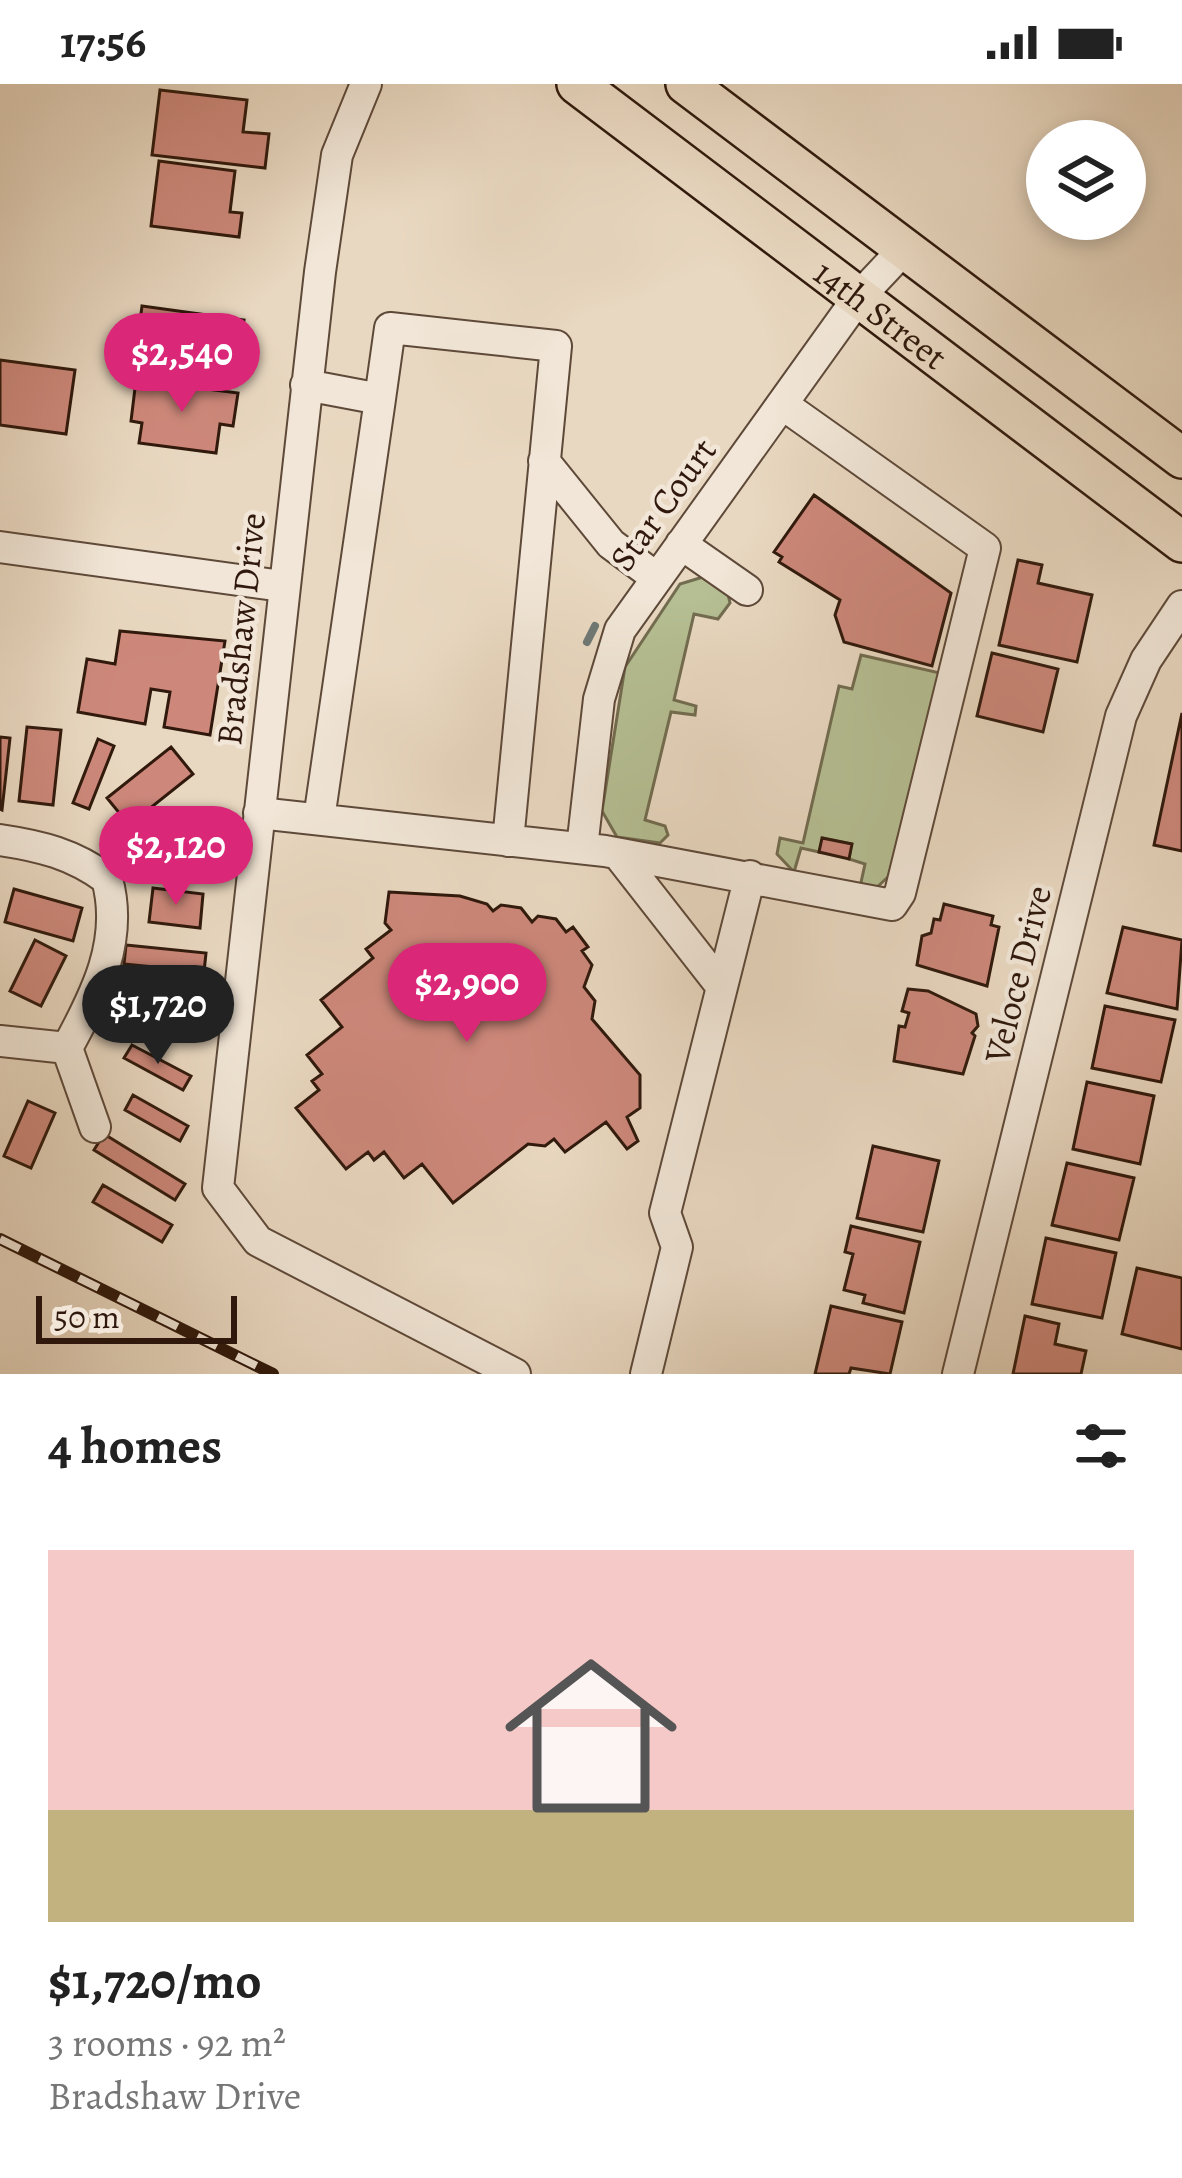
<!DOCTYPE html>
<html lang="en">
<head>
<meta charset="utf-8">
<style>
  :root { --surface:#fff; --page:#f6f6f6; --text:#222; --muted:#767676; --line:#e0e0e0; --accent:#db2777 }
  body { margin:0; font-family:Alegreya,serif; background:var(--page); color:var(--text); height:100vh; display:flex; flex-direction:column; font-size:45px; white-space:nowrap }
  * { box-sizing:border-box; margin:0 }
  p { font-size:39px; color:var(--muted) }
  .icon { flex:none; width:66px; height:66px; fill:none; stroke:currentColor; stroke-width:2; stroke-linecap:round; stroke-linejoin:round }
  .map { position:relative; height:1290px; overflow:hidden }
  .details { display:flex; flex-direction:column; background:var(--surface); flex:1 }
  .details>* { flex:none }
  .controls { position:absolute; left:1026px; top:36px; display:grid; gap:24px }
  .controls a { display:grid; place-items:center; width:120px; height:120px; border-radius:50%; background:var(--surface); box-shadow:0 6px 18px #0003; font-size:60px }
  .scale { position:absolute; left:36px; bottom:30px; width:201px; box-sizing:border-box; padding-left:12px; border:6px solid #30190c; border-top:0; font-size:33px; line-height:42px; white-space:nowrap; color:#30190c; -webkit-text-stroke:9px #f1e6d7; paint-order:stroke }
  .price { position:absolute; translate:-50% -102px; padding:0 27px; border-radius:42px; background:var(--accent); color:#fff; font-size:39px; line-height:78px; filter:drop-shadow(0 3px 6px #0008) }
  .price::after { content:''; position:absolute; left:50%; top:72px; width:36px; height:27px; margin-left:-18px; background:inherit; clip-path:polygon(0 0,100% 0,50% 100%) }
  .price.selected { background:#222; color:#fff }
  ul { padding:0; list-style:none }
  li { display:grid; align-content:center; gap:24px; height:636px; padding:0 48px }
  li+li { border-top:3px solid var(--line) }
  li span { display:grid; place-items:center; height:372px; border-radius:0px; color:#555 }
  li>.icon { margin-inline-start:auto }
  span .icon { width:216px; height:216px; fill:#fffc; stroke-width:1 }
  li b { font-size:51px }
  h2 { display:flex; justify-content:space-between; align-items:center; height:144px; padding:0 48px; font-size:51px }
  .status { display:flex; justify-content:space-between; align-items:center; height:84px; padding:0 60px; background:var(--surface); direction:ltr }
  .status svg { height:33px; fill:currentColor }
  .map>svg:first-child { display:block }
</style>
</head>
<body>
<div class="status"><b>17:56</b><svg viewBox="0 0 49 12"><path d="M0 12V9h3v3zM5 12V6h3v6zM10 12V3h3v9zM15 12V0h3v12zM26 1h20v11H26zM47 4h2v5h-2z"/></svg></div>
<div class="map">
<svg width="1182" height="1290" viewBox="0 0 1182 1290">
  <rect width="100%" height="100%" fill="#e9d8c1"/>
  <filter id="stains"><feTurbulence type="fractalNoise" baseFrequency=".00167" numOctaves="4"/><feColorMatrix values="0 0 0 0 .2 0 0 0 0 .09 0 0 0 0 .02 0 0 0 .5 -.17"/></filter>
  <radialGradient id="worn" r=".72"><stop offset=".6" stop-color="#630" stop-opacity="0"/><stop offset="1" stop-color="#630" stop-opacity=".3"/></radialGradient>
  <path fill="#b5bf93" stroke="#726c50" stroke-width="3" d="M 703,493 L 728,510 L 730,519 L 718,535 L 694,530 L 674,616 L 696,622 L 695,631 L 671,628 L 645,736 L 665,742 L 668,751 L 660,759 L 617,753 L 602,727 L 625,583 L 680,500 Z
    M 861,571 L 940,589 L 889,792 L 876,804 L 860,803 L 865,780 L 849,775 L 851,760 L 823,754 L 819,768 L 801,764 L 794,788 L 777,770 L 780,754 L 803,759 L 839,602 L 852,605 Z"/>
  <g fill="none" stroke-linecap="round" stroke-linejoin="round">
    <path stroke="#6f7874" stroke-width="8" d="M 587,558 L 595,542"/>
  </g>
  <path fill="#cd887b" stroke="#30190c" stroke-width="3" d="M 160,6 L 247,16 L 243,48 L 269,50 L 265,84 L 152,71 Z
    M 159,77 L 235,87 L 230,128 L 242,129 L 239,153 L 151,142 Z
    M 142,222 L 244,236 L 236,298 L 134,284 Z
    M 0,276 L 75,286 L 66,350 L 0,341 Z
    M 136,296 L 238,309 L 233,342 L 220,340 L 216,369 L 139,359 L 142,339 L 131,337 Z
    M 814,411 L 951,509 L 932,582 L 844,558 L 835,531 L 840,516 L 779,478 L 782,473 L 774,468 Z
    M 1018,476 L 1042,481 L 1038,499 L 1092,511 L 1077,578 L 999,561 Z
    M 120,547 L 225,557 L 210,651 L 164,643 L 170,608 L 151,605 L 145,640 L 78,628 L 87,575 L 115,580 Z
    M 992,569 L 1058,585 L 1043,648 L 977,632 Z
    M 1182,629 L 1182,767 L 1154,761 Z
    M 27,643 L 61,646 L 53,721 L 19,717 Z
    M 0,653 L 10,654 L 2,726 L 0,725 Z
    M 98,655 L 114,662 L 89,725 L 73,719 Z
    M 171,663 L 193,690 L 129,741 L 107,714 Z
    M 203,726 L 215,753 L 156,779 L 144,751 Z
    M 822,754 L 852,760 L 849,775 L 819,768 Z
    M 153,804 L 203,810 L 200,844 L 149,838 Z
    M 14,805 L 82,824 L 73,857 L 5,838 Z
    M 389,808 L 460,812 L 487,820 L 493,827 L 501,821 L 521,824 L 532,838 L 538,832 L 556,835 L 566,848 L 573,843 L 588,863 L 582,867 L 592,881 L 584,903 L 595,917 L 592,935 L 640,991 L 640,1024 L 627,1033 L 638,1057 L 627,1065 L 606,1038 L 565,1068 L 554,1055 L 545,1062 L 528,1060 L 453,1119 L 422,1080 L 404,1094 L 384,1068 L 374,1076 L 368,1068 L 346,1085 L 296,1024 L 319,1006 L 312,997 L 322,990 L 307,971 L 342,943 L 321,916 L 373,874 L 366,865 L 391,846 L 385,839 Z
    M 944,820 L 993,832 L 991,841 L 999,843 L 987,902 L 917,881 L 922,852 L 931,849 L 934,835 L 940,836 Z
    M 1123,843 L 1182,856 L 1177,925 L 1107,909 Z
    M 35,856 L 66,872 L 41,922 L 10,907 Z
    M 126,861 L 206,869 L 204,888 L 124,880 Z
    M 908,905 L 928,907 L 976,930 L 978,942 L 972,949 L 975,952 L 963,990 L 894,977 L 899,942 L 905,943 L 909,929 L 902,927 Z
    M 119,916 L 199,925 L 197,943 L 117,935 Z
    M 1105,922 L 1175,936 L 1161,998 L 1092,984 Z
    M 132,961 L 191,992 L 183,1006 L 124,974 Z
    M 1087,998 L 1154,1012 L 1140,1080 L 1073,1065 Z
    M 133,1011 L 188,1042 L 180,1057 L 125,1026 Z
    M 28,1017 L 55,1029 L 31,1084 L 4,1072 Z
    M 104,1050 L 185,1100 L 175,1116 L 94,1066 Z
    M 873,1062 L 939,1077 L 923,1148 L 857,1134 Z
    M 1067,1079 L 1134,1094 L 1119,1156 L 1052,1141 Z
    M 103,1101 L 172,1141 L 162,1158 L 93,1118 Z
    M 851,1142 L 920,1158 L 904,1229 L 863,1219 L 865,1211 L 844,1206 L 853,1170 L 845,1168 Z
    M 1046,1154 L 1116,1169 L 1102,1234 L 1032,1220 Z
    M 1137,1184 L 1182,1194 L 1182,1265 L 1122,1250 Z
    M 831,1222 L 902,1238 L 890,1290 L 851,1284 L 849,1290 L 815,1290 Z
    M 1025,1232 L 1059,1240 L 1055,1260 L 1086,1267 L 1081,1290 L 1013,1290 Z"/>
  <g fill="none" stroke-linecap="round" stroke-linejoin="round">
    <g stroke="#5e4939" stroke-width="34">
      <path id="minor" d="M 366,0 L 337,71 L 320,188 L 218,1104 L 258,1157 L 515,1290
        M 306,301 L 380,315 L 390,244 L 556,262 L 508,757
        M 544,377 L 611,460 L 657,494
        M 681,460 L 747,506
        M 0,463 L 282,502
        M 259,729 L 605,767 L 892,821 L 900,809 L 985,464 L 782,320
        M 319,735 L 380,315
        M 0,756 C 41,762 73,770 107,795 C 124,856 96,911 67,964 L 0,957
        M 582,764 L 599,615 L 620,546 L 858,214 L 904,165
        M 618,770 L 722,903
        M 67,964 L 95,1043
        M 646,1290 L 677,1163 L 665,1129 L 750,792
        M 958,1290 L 1121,632 L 1146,576 L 1182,522"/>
    </g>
    <g stroke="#30190c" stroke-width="44">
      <g id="major">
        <path id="s1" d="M 577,0 L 1182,458"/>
        <path d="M 686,0 L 1182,374"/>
      </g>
    </g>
    <use href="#minor" stroke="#f1e6d7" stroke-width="30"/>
    <use href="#major" stroke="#e9d8c1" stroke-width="39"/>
    <g stroke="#30190c" stroke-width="12">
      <path id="rail" d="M 0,1155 L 273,1290"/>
    </g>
    <use href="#rail" stroke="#f1e6d7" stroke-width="8" stroke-dasharray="22" stroke-linecap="butt"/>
  </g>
  <g text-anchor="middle" stroke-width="9" stroke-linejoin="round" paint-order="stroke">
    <g font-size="36" fill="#30190c" stroke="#f1e6d7">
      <text dy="13" stroke="none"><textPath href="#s1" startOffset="381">14th Street</textPath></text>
      <text transform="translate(662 420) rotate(-54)" y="13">Star Court</text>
      <text transform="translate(240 545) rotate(-84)" y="13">Bradshaw Drive</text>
      <text transform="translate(1017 890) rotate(-76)" y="13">Veloce Drive</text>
    </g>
  </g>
  <rect width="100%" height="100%" filter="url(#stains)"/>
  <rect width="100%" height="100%" fill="url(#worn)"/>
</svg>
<div class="controls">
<a><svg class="icon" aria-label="layers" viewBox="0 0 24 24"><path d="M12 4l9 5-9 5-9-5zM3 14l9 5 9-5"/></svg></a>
</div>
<div class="scale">50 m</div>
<b class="price" style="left:182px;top:331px">$2,540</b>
<b class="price" style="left:176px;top:824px">$2,120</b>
<b class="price" style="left:467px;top:961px">$2,900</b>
<b class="price selected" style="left:158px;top:983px">$1,720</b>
</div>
<section class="details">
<h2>4 homes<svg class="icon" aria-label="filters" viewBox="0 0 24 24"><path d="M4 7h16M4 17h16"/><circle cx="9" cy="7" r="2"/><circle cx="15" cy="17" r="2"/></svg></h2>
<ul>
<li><span style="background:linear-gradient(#f6c9c9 70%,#c2b280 0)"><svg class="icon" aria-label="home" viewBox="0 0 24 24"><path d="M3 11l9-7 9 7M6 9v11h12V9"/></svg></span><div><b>$1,720/mo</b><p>3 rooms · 92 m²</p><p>Bradshaw Drive</p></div></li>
</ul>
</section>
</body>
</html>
